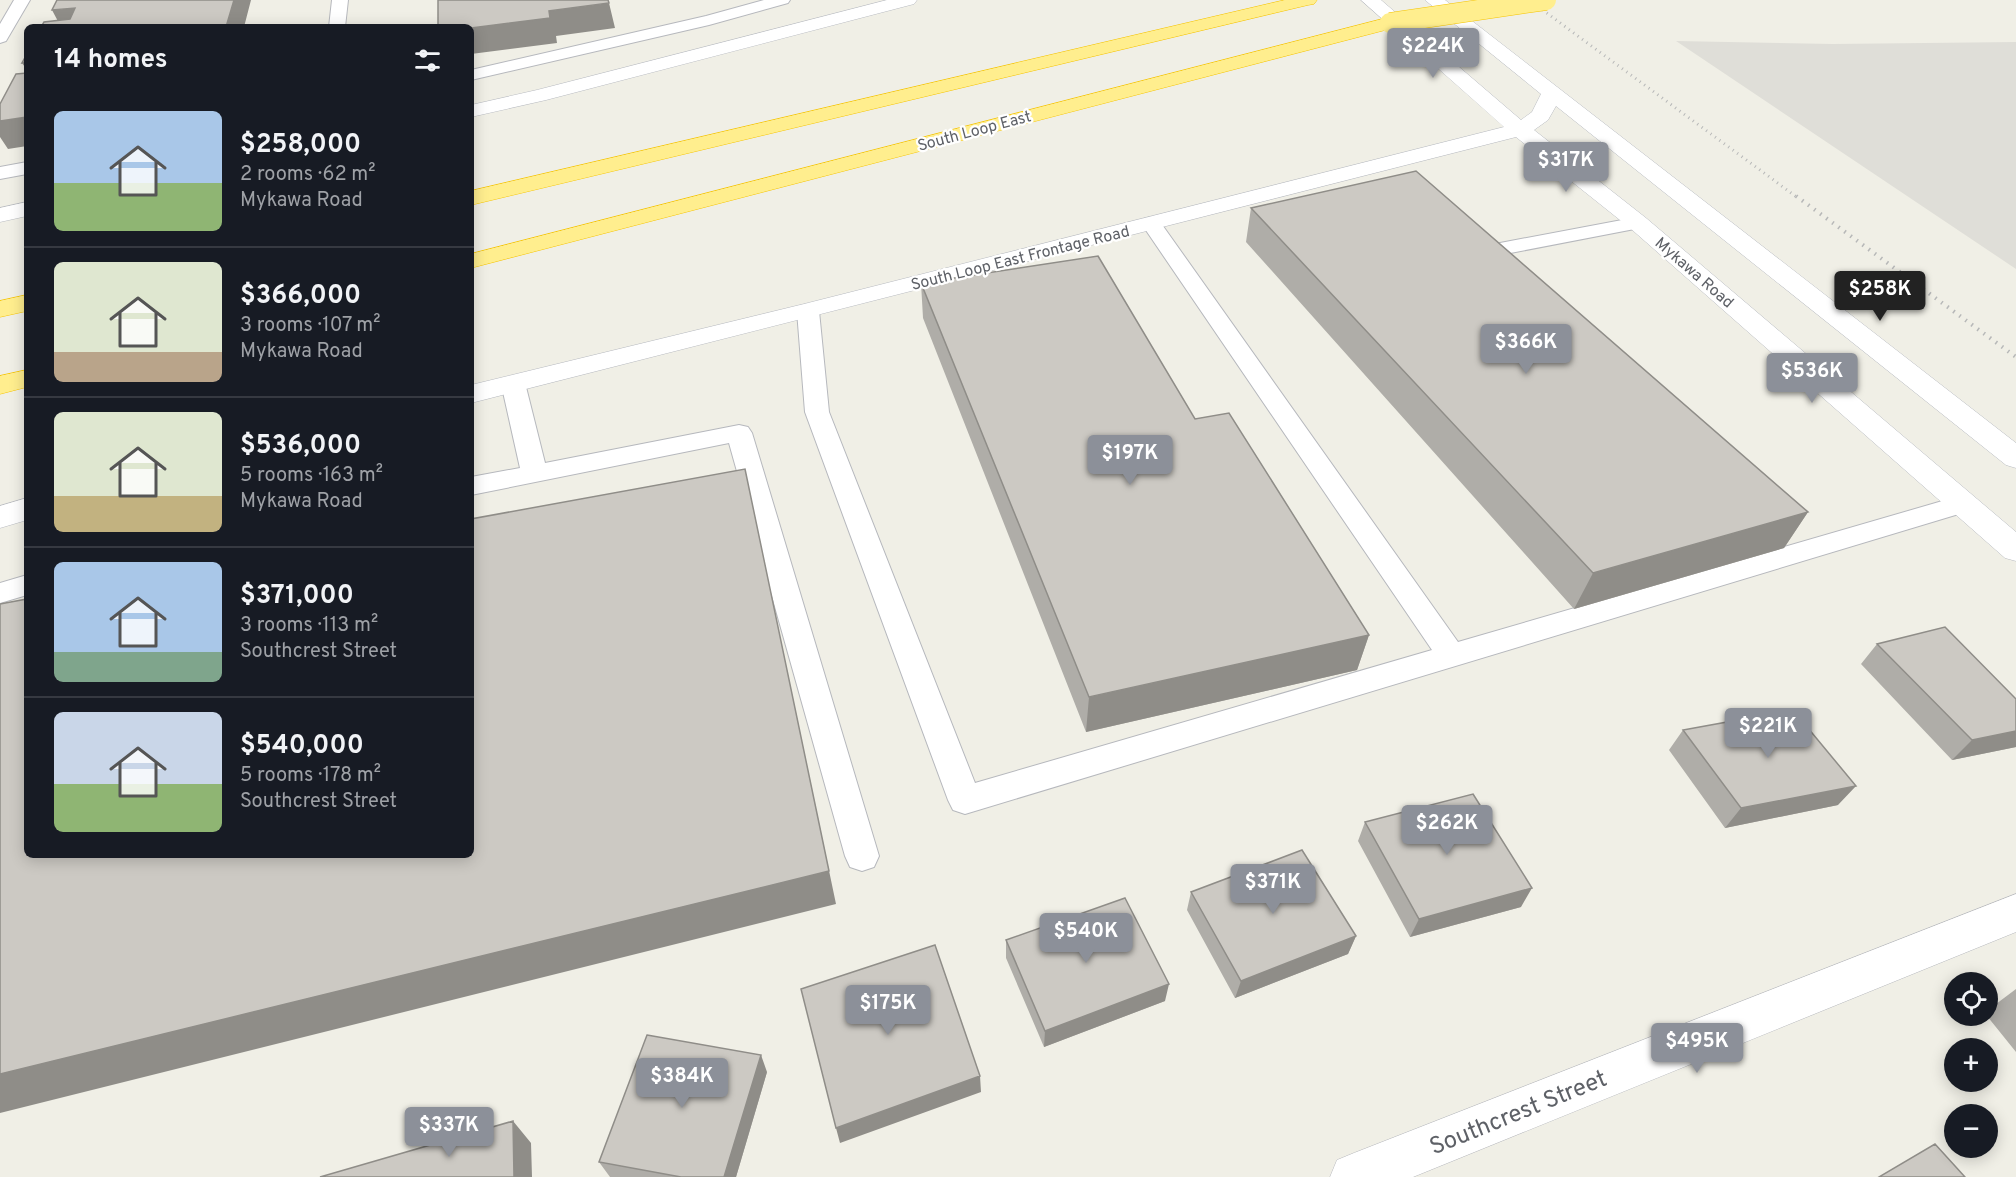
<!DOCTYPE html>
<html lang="en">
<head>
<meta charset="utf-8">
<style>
  :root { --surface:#171b24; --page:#242831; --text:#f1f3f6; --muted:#9ea1a6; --line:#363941; --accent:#8c9099 }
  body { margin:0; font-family:Overpass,sans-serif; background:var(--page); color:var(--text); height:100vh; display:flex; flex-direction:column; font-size:22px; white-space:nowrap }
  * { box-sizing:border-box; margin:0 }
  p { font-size:20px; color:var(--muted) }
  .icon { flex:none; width:33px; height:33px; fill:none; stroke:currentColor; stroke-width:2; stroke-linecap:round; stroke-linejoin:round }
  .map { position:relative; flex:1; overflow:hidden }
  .panel { position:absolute; left:24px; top:24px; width:450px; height:834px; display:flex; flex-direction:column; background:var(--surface); border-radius:9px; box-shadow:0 3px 15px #0003 }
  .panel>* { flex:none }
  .tools { position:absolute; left:1944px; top:972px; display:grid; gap:12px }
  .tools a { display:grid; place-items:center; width:54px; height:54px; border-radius:50%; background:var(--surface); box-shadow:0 3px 15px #0003; font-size:30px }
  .price { position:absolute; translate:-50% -51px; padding:0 14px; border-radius:6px; background:var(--accent); color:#fff; font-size:20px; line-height:39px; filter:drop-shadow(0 2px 3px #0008) }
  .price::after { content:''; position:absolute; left:50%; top:36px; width:18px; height:14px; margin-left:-9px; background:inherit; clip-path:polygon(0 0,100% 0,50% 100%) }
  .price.on { background:#222; color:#fff }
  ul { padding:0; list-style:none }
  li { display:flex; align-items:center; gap:18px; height:150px; padding:0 30px }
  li+li { border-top:2px solid var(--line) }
  li span { display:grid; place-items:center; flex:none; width:168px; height:120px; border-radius:9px; color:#555 }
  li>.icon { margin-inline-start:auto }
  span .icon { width:72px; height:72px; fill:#fffc; stroke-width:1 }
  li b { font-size:26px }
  h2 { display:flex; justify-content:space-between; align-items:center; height:72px; padding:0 30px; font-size:26px }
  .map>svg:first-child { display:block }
</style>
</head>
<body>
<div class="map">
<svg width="2016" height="1177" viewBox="0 0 2016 1177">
  <rect width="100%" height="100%" fill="#f0efe6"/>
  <path fill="#dfded8" d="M 1676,41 L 1833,44 L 2016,42 L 2016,269 Z"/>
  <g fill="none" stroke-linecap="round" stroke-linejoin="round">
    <g stroke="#b6b8bd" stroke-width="2">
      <path id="service" d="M 14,0 L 30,0 L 6,41 L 0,43 L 0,24 Z
        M 332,0 L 348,0 L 345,27 L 329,27 Z
        M 764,0 L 790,0 L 788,3 L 709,25 L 471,80 L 471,70 L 706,16 Z
        M 27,162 L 27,174 L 0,179 L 0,167 Z
        M 1151,217 L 1158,219 L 1458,642 L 1963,495 L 1972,498 L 1976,504 L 1972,510 L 965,814 L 953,810 L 948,800 L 805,412 L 797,311 L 800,306 L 808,304 L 816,306 L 819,311 L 829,412 L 975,783 L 1432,650 L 1141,223 L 1144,219 Z
        M 1638,217 L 1645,219 L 1648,223 L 1645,227 L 1500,255 L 1493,253 L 1489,249 L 1493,245 L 1500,243 Z
        M 513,376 L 521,378 L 525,383 L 545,463 L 739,425 L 748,427 L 752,433 L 879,856 L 874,867 L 862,871 L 850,867 L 845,856 L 729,443 L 471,495 L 471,477 L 520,468 L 501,383 L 505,378 Z
        M 27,575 L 27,595 L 0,603 L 0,583 Z"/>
    </g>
    <g stroke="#b6b8bd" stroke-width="1">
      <path id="minor" d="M 2016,894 L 2016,932 L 1413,1177 L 1330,1177 L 1337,1160 L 1354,1153 Z"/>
    </g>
    <g stroke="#b7bac0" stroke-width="1">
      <path id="secondary" d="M 887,0 L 917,0 L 914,4 L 546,100 L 471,117 L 471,105 L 537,90 Z
        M 1361,0 L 1381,0 L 1521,120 L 1532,112 L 1541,94 L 1425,0 L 1445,0 L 2016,443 L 2016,468 L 2006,465 L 1556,106 L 1548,120 L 1534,130 L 1646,218 L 2016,532 L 2016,561 L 2005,558 L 1630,228 L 1516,137 L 471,403 L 471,385 L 804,304 L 1504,127 Z
        M 27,202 L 27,216 L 0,222 L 0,208 Z
        M 27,498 L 27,520 L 0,528 L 0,506 Z"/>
    </g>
    <g stroke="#f6c400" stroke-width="1">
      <path id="motorway" d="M 1285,0 L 1317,0 L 1314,4 L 1308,5 L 471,205 L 471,191 Z
        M 1390,17 L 1397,19 L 1399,23 L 1397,27 L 471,268 L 471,254 Z
        M 27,295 L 27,311 L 0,317 L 0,301 Z
        M 27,370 L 27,387 L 0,394 L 0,376 Z"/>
    </g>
    <use href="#service" fill="#fff" fill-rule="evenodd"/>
    <use href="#minor" fill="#fff" fill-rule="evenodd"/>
    <use href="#secondary" fill="#fff" fill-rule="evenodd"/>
    <use href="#motorway" fill="#ffee8e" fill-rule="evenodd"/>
    <path stroke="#b7b8b8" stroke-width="3" stroke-dasharray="1 4.5" stroke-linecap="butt" d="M 1529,0 L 1798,198"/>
    <path stroke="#b7b8b8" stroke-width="4" stroke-dasharray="1.5 6" stroke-linecap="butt" d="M 1796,196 L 2016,357"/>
    <g stroke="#f6c400" stroke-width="21" stroke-linecap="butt">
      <path id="motorway-bridge" d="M 1390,23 L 1546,0"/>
    </g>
    <use href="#motorway-bridge" stroke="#ffee8e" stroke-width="20"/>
  </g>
  <path fill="#afada8" d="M 1251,208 L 1808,512 L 1784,548 L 1574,609 L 1246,242 Z
    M 921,283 L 1195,419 L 1369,635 L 1357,670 L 1086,732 L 923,318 Z
    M 1877,644 L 2016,699 L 2016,747 L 1952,760 L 1861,664 Z
    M 1683,730 L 1838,805 L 1725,828 L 1669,750 Z
    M 1365,822 L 1521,907 L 1410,937 L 1358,841 Z
    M 1191,892 L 1356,936 L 1348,954 L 1235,998 L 1187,910 Z
    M 1006,940 L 1165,1001 L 1044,1047 L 1006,958 Z
    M 2016,989 L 2016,1052 L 1987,1016 L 1988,1016 L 1988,1010 Z
    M 767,1072 L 736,1177 L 610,1177 L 599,1162 Z"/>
  <path fill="#8f8d88" d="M 234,0 L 251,0 L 244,27 L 226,27 Z
    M 609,3 L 615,28 L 556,36 L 557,43 L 471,54 L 471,28 L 549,11 Z
    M 75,8 L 86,27 L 61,27 L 52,10 Z
    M 27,62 L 27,70 L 22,63 Z
    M 27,117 L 27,146 L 8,149 L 0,137 L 0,121 Z
    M 745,469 L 836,904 L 0,1113 L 0,1074 Z
    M 1808,512 L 1784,548 L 1574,609 L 1593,573 Z
    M 1369,635 L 1357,670 L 1086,732 L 1089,697 Z
    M 2016,731 L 2016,747 L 1952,760 L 1972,740 Z
    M 1856,786 L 1838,805 L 1725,828 L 1741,808 Z
    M 1532,888 L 1521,907 L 1410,937 L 1419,919 Z
    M 1356,936 L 1348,954 L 1235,998 L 1241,981 Z
    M 1169,984 L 1165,1001 L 1044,1047 L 1045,1031 Z
    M 761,1055 L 767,1072 L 736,1177 L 724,1177 Z
    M 980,1076 L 981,1092 L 840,1143 L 836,1128 Z
    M 513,1121 L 531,1143 L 532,1177 L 514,1177 Z"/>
  <path fill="#ccc9c3" stroke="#8f8d88" stroke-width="1.5" d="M 57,0 L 234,0 L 226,27 L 41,27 L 44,22 L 70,19 L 75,8 L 52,10 Z
    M 438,0 L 608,0 L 609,3 L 549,11 L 550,18 L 471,28 L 438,27 Z
    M 27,54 L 27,62 L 22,63 Z
    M 27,73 L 27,117 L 0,121 L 0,104 L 16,74 Z
    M 1416,171 L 1808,512 L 1593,573 L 1251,208 Z
    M 1098,256 L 1195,419 L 1229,413 L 1369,635 L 1089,697 L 921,283 Z
    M 745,469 L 829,871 L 0,1074 L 0,604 L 27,599 L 27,855 L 471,855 L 471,519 Z
    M 1945,627 L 2016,699 L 2016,731 L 1972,740 L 1877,644 Z
    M 1793,710 L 1856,786 L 1741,808 L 1683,730 Z
    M 1473,794 L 1532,888 L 1419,919 L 1365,822 Z
    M 1302,850 L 1356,936 L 1241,981 L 1191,892 Z
    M 1125,898 L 1169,984 L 1045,1031 L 1006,940 Z
    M 935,945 L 980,1076 L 836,1128 L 801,989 Z
    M 647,1035 L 761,1055 L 724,1177 L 681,1177 L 599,1162 Z
    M 513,1121 L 514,1177 L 320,1177 Z
    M 1935,1144 L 1965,1177 L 1879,1177 Z"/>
  <g text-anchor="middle" stroke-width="4.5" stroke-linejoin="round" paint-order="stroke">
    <g font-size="16" fill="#5e6167" stroke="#fff">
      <text transform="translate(974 130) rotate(-15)" y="6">South Loop East</text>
      <text transform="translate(1020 257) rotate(-14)" y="6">South Loop East Frontage Road</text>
      <text transform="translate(1695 272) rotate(41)" y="6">Mykawa Road</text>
    </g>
    <g font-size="24" fill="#5e6167" stroke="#fff">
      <text transform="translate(1518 1112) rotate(-22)" y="8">Southcrest Street</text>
    </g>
  </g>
</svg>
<div class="tools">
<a><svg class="icon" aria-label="locate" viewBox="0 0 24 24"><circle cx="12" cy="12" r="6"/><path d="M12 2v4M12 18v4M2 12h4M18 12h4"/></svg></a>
<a>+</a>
<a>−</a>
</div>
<b class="price" style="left:1433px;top:79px">$224K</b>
<b class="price" style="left:1566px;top:193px">$317K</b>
<b class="price on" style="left:1880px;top:322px">$258K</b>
<b class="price" style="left:1526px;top:375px">$366K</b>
<b class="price" style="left:1812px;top:404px">$536K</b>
<b class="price" style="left:1130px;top:486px">$197K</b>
<b class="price" style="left:1768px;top:759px">$221K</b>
<b class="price" style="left:1447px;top:856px">$262K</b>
<b class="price" style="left:1273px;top:915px">$371K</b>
<b class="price" style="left:1086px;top:964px">$540K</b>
<b class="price" style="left:888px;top:1036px">$175K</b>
<b class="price" style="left:1697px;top:1074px">$495K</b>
<b class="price" style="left:682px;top:1109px">$384K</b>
<b class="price" style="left:449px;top:1158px">$337K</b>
<section class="panel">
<h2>14 homes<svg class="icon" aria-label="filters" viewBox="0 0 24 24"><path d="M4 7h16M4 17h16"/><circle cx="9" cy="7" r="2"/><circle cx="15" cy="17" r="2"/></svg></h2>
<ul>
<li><span style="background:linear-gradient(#a9c7e8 60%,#8fb573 0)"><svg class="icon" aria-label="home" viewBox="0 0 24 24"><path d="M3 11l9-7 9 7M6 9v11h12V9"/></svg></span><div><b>$258,000</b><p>2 rooms · 62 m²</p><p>Mykawa Road</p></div></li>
<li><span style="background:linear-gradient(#dfe7d0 75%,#b9a48a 0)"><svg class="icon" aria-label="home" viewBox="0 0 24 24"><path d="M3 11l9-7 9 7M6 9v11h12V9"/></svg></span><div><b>$366,000</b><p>3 rooms · 107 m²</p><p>Mykawa Road</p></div></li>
<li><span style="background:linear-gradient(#dfe7d0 70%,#c2b280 0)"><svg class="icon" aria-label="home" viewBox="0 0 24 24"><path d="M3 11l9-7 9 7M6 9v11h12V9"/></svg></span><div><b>$536,000</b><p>5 rooms · 163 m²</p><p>Mykawa Road</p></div></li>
<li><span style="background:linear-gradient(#a9c7e8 75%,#7fa58c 0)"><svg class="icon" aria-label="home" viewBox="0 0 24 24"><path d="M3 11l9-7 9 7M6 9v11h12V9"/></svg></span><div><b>$371,000</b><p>3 rooms · 113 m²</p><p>Southcrest Street</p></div></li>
<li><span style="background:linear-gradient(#c9d6e8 60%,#8fb573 0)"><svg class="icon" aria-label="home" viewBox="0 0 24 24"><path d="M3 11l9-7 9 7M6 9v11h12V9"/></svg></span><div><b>$540,000</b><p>5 rooms · 178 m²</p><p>Southcrest Street</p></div></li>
</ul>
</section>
</div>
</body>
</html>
